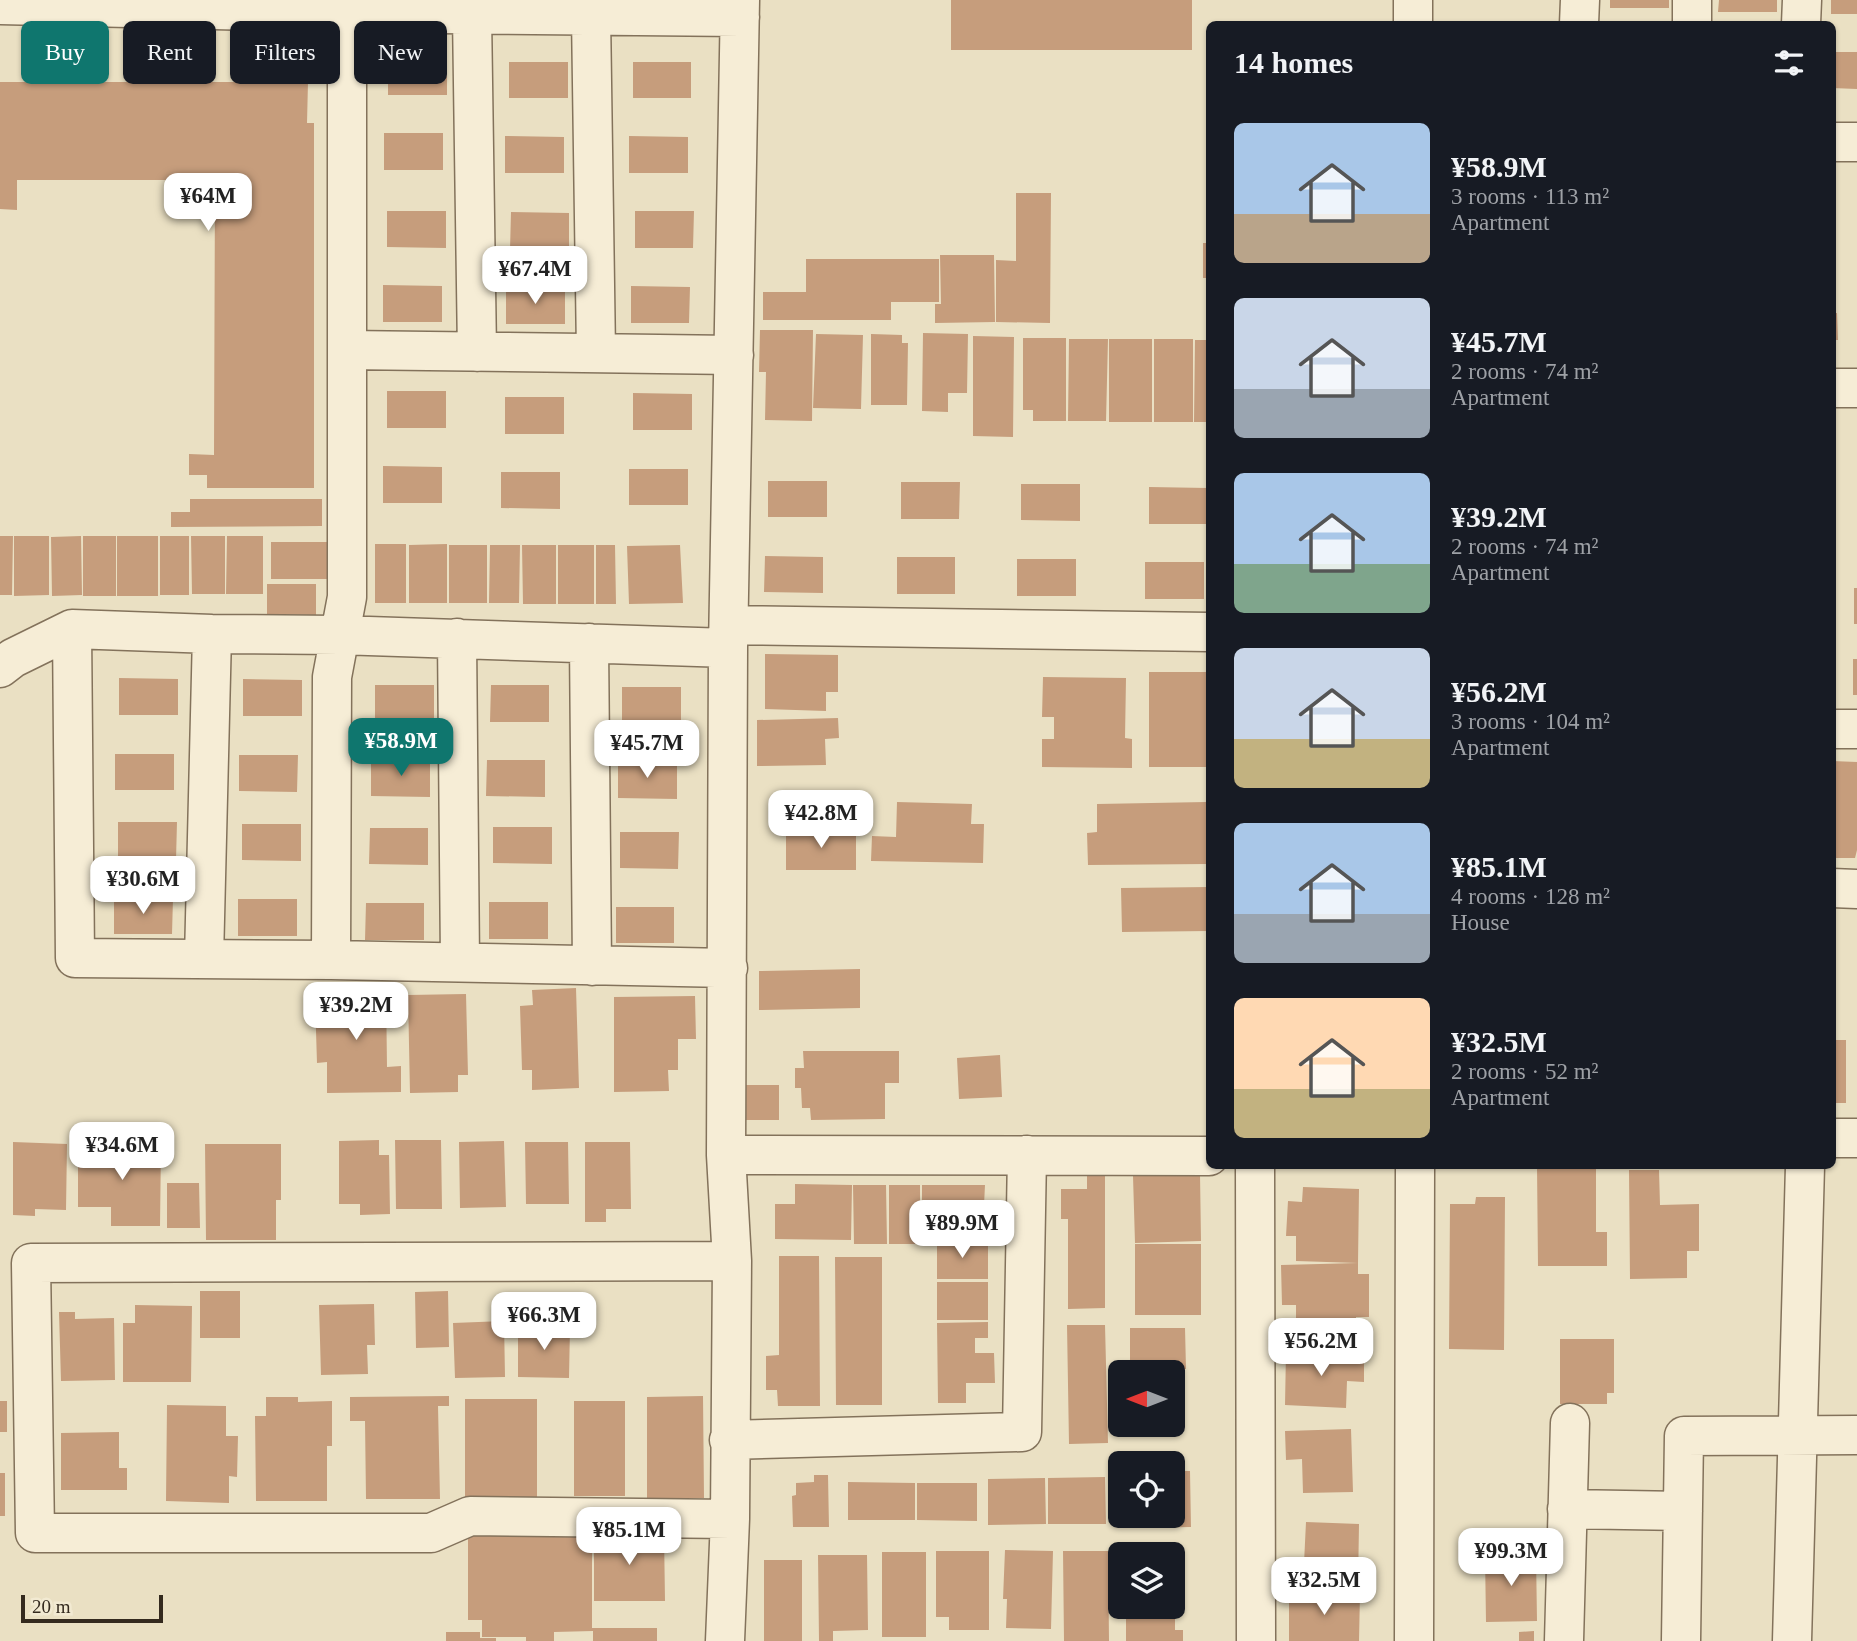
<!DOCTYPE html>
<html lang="en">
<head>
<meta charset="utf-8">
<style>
  :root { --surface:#171b24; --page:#20242c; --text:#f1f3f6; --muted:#9ea1a6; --accent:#0f766e }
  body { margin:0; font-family:Georgia,serif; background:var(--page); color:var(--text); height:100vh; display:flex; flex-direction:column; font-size:26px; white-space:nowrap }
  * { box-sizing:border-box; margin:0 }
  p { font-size:23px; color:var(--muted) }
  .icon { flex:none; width:38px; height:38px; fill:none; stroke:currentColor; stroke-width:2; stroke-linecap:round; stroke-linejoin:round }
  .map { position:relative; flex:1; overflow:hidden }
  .panel { position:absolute; left:1206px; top:21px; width:630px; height:1148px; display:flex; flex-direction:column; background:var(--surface); border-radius:10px; box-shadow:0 2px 5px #0004 }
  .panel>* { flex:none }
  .hud { position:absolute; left:21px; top:21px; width:665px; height:63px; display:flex; gap:14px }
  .needle { width:46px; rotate:270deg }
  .buttons { position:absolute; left:1108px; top:1360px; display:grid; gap:14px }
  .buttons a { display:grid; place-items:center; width:77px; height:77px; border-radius:10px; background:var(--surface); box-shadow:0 2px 5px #0004; font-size:35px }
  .scale { position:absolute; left:21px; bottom:18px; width:142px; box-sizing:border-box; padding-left:7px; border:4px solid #342a1e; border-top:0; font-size:19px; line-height:24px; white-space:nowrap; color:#342a1e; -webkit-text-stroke:5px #f2ead2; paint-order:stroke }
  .price { position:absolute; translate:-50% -60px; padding:0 16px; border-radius:14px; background:#fff; color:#222; font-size:23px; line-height:46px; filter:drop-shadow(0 2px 4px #0008) }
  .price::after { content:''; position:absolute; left:50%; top:42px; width:21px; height:16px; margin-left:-10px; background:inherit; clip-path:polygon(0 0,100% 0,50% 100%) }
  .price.selected { background:var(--accent); color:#fff }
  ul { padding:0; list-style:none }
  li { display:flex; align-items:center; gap:21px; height:175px; padding:0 28px }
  li span { display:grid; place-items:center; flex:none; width:196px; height:140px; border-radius:10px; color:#555 }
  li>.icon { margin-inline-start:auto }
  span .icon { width:84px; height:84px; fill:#fffc; stroke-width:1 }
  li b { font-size:30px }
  h2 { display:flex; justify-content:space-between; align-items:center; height:84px; padding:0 28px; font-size:30px }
  .tag { padding:0 24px; border-radius:10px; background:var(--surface); box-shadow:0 2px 5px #0004; font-size:24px; line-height:63px }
  .tag.selected { background:var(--accent); color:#fff }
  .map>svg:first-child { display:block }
</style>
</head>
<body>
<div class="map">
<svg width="1857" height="1641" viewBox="0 0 1857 1641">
  <rect width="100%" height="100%" fill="#eae0c3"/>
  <path fill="#c69d7c" d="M 951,0 L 1192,0 L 1192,50 L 951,50 Z
    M 1610,0 L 1669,0 L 1669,8 L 1610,8 Z
    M 1719,0 L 1777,0 L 1777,12 L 1718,12 Z
    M 1831,0 L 1857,0 L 1857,14 L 1831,14 Z
    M 1832,52 L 1857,52 L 1857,89 L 1832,88 Z
    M 168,56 L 193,56 L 193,82 L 308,82 L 307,123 L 314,123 L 314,488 L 207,488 L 207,475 L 189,475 L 189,454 L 214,455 L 215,179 L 200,179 L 200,210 L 185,210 L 185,180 L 17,180 L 17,210 L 0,209 L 0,82 L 168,82 Z
    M 388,58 L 447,58 L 447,95 L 388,95 Z
    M 509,62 L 568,62 L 568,98 L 509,98 Z
    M 633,62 L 691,62 L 691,98 L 633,98 Z
    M 384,133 L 443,133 L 443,170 L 384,170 Z
    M 505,136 L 564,137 L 564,173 L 505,173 Z
    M 629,136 L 688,137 L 688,173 L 629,173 Z
    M 1016,193 L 1051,193 L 1050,323 L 996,322 L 996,260 L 1016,261 Z
    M 387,211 L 446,211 L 446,248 L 387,247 Z
    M 635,211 L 694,211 L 693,248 L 635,248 Z
    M 511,212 L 569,213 L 569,250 L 510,250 Z
    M 1203,243 L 1209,243 L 1209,278 L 1203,278 Z
    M 940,255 L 994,255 L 995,322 L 935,323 L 935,304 L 941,304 Z
    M 806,259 L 939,259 L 939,302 L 891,302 L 891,320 L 763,320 L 763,292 L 806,292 Z
    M 383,285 L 442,286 L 442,322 L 383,322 Z
    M 631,286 L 690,287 L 689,323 L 631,323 Z
    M 506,288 L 565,288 L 565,324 L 506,324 Z
    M 1832,313 L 1837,313 L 1838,340 L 1832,340 Z
    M 760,330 L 813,330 L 812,421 L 765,420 L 766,372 L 759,372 Z
    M 923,333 L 968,334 L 967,393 L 948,393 L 948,412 L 922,411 Z
    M 816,334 L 863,335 L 861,409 L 813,408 Z
    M 871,334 L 902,335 L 902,343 L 908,343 L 907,405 L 871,405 Z
    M 973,336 L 1014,337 L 1013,437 L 973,436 Z
    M 1023,338 L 1066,338 L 1066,421 L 1033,421 L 1033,410 L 1023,410 Z
    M 1069,339 L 1108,339 L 1106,421 L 1068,421 Z
    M 1109,339 L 1152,339 L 1152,422 L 1109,422 Z
    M 1154,339 L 1193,339 L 1193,422 L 1154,422 Z
    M 1195,340 L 1209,340 L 1209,422 L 1194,422 Z
    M 387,391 L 446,391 L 446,428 L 387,428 Z
    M 633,393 L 692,394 L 692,430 L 633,430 Z
    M 505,397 L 564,397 L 564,434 L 505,434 Z
    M 383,466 L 442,467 L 442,503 L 383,503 Z
    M 629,469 L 688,469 L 688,505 L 629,505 Z
    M 501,472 L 560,472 L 560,509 L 501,508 Z
    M 768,481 L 827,481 L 827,517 L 768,517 Z
    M 901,482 L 960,482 L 959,519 L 901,519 Z
    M 1021,484 L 1080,484 L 1080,521 L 1021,520 Z
    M 1149,487 L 1208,488 L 1208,524 L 1149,524 Z
    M 190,499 L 322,499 L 322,526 L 171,527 L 171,512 L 190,512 Z
    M 0,536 L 13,536 L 12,595 L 0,595 Z
    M 14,536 L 49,536 L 49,595 L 14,596 Z
    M 81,536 L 82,595 L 52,596 L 51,537 Z
    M 83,536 L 116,536 L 116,596 L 83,596 Z
    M 117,536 L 158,536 L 158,596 L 117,596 Z
    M 160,536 L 189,536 L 189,595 L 160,595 Z
    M 191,536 L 225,536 L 225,594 L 192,594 Z
    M 227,536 L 263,536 L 263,594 L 226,594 Z
    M 271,542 L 328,542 L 328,579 L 271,579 Z
    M 375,544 L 406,544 L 406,603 L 375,603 Z
    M 447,544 L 447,603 L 409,603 L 409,545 Z
    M 449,545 L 487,545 L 487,603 L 449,603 Z
    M 490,545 L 520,545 L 519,603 L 489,603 Z
    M 522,545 L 556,545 L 556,604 L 523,604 Z
    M 558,545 L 594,545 L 594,604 L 558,604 Z
    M 596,545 L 615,545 L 616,604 L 596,604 Z
    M 680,545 L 683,603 L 629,604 L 627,546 Z
    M 765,556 L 823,557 L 823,593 L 764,592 Z
    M 897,557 L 955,557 L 955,594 L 897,594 Z
    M 1017,559 L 1076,559 L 1076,596 L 1017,596 Z
    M 1145,562 L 1204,562 L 1204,599 L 1145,599 Z
    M 267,584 L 316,584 L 316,615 L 267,614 Z
    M 1854,588 L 1857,588 L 1857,624 L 1854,624 Z
    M 765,654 L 838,655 L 838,692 L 826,692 L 826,711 L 765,709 Z
    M 1853,659 L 1857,659 L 1857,695 L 1853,695 Z
    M 1149,672 L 1209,672 L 1209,767 L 1149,767 Z
    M 1043,677 L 1126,678 L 1125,738 L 1132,739 L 1132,768 L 1042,767 L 1042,739 L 1054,739 L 1054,717 L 1042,717 Z
    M 119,678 L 178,679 L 178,715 L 119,715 Z
    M 243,679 L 302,680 L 302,716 L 243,716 Z
    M 375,685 L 434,685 L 434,722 L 375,722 Z
    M 491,685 L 549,685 L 549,722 L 490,722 Z
    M 622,687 L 681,687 L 681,724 L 622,724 Z
    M 838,718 L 839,738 L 825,739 L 826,765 L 757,766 L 757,720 Z
    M 115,754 L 174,754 L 174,790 L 115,790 Z
    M 239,755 L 298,755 L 297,792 L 239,791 Z
    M 371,760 L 430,760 L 430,797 L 371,796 Z
    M 487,760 L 545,760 L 545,797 L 486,796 Z
    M 1832,761 L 1857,762 L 1857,850 L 1855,858 L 1832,858 Z
    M 618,762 L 677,763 L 677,799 L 618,798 Z
    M 786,791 L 856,791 L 856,828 L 786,829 Z
    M 897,802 L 972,804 L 971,824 L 984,824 L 983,863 L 871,861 L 872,836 L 896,837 Z
    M 1206,802 L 1207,864 L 1088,865 L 1087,833 L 1097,832 L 1097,804 Z
    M 118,822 L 177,822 L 176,860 L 118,859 Z
    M 242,824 L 301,824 L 301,861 L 242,860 Z
    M 493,827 L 552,827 L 552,864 L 493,863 Z
    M 370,828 L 428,828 L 428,865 L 369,864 Z
    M 786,831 L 856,831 L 856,870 L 786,870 Z
    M 620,832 L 679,832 L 678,869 L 620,868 Z
    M 1209,887 L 1209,931 L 1122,932 L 1121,888 Z
    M 114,898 L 173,898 L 172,934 L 114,934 Z
    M 238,899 L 297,899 L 297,936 L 238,936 Z
    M 489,902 L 548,902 L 548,939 L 489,939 Z
    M 366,903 L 424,903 L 424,940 L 365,940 Z
    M 616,907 L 674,907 L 674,943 L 616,943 Z
    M 860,969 L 860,1008 L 759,1010 L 759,971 Z
    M 386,988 L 387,1067 L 401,1066 L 401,1092 L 327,1093 L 327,1062 L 317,1063 L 315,999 L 336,998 L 336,989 Z
    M 576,988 L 579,1088 L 532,1090 L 532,1070 L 522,1070 L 520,1006 L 533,1005 L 532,990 Z
    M 466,994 L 468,1075 L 458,1075 L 458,1092 L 410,1093 L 408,995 Z
    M 695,996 L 696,1039 L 678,1039 L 678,1070 L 668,1070 L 669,1091 L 614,1092 L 614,997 Z
    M 1832,1040 L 1846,1040 L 1846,1103 L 1832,1103 Z
    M 803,1051 L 899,1051 L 899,1083 L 885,1083 L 885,1119 L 811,1120 L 810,1108 L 802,1108 L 801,1088 L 795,1088 L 795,1068 L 804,1068 Z
    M 1000,1055 L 1002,1097 L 959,1099 L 957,1058 Z
    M 746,1085 L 779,1085 L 779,1120 L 746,1120 Z
    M 379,1140 L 379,1155 L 389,1155 L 390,1214 L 360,1215 L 360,1204 L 339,1204 L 339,1141 Z
    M 395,1140 L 441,1140 L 442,1209 L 396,1209 Z
    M 504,1141 L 506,1207 L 460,1208 L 459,1142 Z
    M 13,1142 L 67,1144 L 66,1210 L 35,1209 L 35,1216 L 13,1215 Z
    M 525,1142 L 568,1142 L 569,1204 L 526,1204 Z
    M 585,1142 L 630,1142 L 631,1209 L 606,1209 L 606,1222 L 585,1222 Z
    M 78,1144 L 161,1144 L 160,1226 L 111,1226 L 111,1207 L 78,1207 Z
    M 205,1144 L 281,1144 L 281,1200 L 276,1200 L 276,1240 L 206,1240 Z
    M 1537,1166 L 1596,1166 L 1596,1232 L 1607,1232 L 1607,1266 L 1538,1266 Z
    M 1629,1170 L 1659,1170 L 1660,1205 L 1699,1204 L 1699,1251 L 1687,1251 L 1687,1278 L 1630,1279 Z
    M 1200,1174 L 1201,1241 L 1135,1243 L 1133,1176 Z
    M 1087,1176 L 1105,1176 L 1105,1308 L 1068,1309 L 1068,1219 L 1061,1219 L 1061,1189 L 1087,1189 Z
    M 167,1183 L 199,1183 L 200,1228 L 167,1228 Z
    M 795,1184 L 852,1185 L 851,1240 L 775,1239 L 775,1204 L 795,1204 Z
    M 853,1185 L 886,1185 L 887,1244 L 854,1244 Z
    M 889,1185 L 920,1185 L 920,1244 L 889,1244 Z
    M 922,1185 L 985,1185 L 984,1205 L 997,1205 L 996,1240 L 922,1240 Z
    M 1303,1187 L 1359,1189 L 1358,1263 L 1296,1261 L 1296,1236 L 1286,1236 L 1288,1201 L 1302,1202 Z
    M 1476,1197 L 1505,1197 L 1504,1350 L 1449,1349 L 1450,1204 L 1475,1204 Z
    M 937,1242 L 988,1242 L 988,1279 L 937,1279 Z
    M 1135,1244 L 1201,1244 L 1201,1315 L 1135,1315 Z
    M 779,1256 L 819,1256 L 820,1406 L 778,1406 L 777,1390 L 766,1390 L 766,1356 L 779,1355 Z
    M 835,1257 L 882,1257 L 882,1405 L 836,1405 Z
    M 1358,1263 L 1358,1274 L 1369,1274 L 1369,1317 L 1356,1317 L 1356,1341 L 1296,1343 L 1296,1305 L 1282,1305 L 1281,1265 Z
    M 937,1282 L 988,1282 L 988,1320 L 937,1320 Z
    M 200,1291 L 240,1291 L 240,1338 L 200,1338 Z
    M 448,1291 L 449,1347 L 416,1348 L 415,1292 Z
    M 374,1304 L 375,1345 L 367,1345 L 368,1374 L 321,1375 L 319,1305 Z
    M 135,1305 L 192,1306 L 191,1382 L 123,1382 L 123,1323 L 135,1323 Z
    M 59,1312 L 75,1312 L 75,1319 L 114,1318 L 115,1380 L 61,1381 Z
    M 504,1321 L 505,1377 L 455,1378 L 453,1323 Z
    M 988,1322 L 988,1338 L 975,1338 L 975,1353 L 994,1353 L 995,1383 L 966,1383 L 966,1403 L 938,1403 L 937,1323 Z
    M 1067,1325 L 1105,1325 L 1108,1443 L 1069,1444 Z
    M 518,1327 L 570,1327 L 569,1378 L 518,1377 Z
    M 1130,1328 L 1185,1328 L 1186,1369 L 1173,1369 L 1173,1372 L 1130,1372 Z
    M 1560,1339 L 1614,1339 L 1614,1393 L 1607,1393 L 1607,1404 L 1560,1404 Z
    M 1286,1352 L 1357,1354 L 1357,1360 L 1364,1360 L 1364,1382 L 1347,1381 L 1346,1408 L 1285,1405 Z
    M 449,1396 L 449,1406 L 438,1406 L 440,1499 L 366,1499 L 365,1421 L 350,1421 L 350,1397 Z
    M 703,1396 L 704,1498 L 647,1498 L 647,1397 Z
    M 266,1397 L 298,1397 L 298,1402 L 332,1401 L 332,1446 L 327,1446 L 327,1501 L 256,1501 L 255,1416 L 266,1416 Z
    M 465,1399 L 537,1399 L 537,1503 L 465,1503 Z
    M 0,1401 L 7,1401 L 7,1432 L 0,1432 Z
    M 574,1401 L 625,1401 L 625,1496 L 574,1496 Z
    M 167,1405 L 226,1406 L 226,1436 L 238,1436 L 237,1477 L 229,1476 L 229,1503 L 166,1501 Z
    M 1351,1429 L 1353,1492 L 1303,1493 L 1302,1459 L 1286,1460 L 1285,1431 Z
    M 119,1432 L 119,1468 L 127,1468 L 127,1490 L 61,1490 L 61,1433 Z
    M 1172,1471 L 1190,1471 L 1191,1527 L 1135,1528 L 1134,1516 L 1172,1516 Z
    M 0,1473 L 5,1473 L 5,1516 L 0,1516 Z
    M 814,1475 L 828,1475 L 829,1527 L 793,1527 L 792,1496 L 796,1495 L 796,1483 L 814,1482 Z
    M 1105,1477 L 1106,1524 L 1048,1524 L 1048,1478 Z
    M 1045,1478 L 1046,1524 L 988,1525 L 988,1479 Z
    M 848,1482 L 915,1483 L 915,1520 L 848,1520 Z
    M 917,1483 L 977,1483 L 977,1521 L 917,1520 Z
    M 1306,1522 L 1359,1524 L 1358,1585 L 1303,1584 Z
    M 592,1533 L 592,1628 L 657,1628 L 657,1641 L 593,1641 L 593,1631 L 554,1632 L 554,1641 L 526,1641 L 526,1637 L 482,1637 L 482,1620 L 468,1620 L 468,1534 Z
    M 664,1533 L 665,1601 L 594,1601 L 594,1534 Z
    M 1005,1550 L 1053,1551 L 1051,1629 L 1006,1628 L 1007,1599 L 1003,1599 Z
    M 936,1551 L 989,1551 L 989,1630 L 949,1630 L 949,1617 L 936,1617 Z
    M 1063,1551 L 1108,1551 L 1109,1641 L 1064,1641 Z
    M 882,1552 L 926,1552 L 926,1637 L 882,1637 Z
    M 818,1555 L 867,1555 L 868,1630 L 833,1631 L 833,1641 L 819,1641 Z
    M 1485,1555 L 1536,1555 L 1537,1621 L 1486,1622 Z
    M 764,1560 L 802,1560 L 802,1641 L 764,1641 Z
    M 1172,1575 L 1175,1575 L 1175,1630 L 1183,1630 L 1183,1641 L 1126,1641 L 1126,1606 L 1172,1606 Z
    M 1289,1592 L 1360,1593 L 1359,1641 L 1289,1641 Z
    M 1534,1631 L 1534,1641 L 1519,1641 L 1519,1632 Z
    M 446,1632 L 480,1632 L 480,1638 L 496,1638 L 496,1641 L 446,1641 Z"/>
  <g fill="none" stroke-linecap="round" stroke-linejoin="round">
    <g stroke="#83725b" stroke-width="41">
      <path id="minor" d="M 1413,0 L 1413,24
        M 0,5 L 347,13 L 740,17
        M 472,15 L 477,352
        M 591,15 L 596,353
        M 1579,24 L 1580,0
        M 1692,24 L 1692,0
        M 1801,24 L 1802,0
        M 1832,142 L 1857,142
        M 347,350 L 734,355
        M 1832,388 L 1857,388
        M 729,625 L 1209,632
        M 72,629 L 75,958 L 331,960 L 728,968
        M 457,638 L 460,962
        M 589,643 L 592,966
        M 0,668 L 13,658 L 72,629 L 212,634 L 339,635 L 728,648
        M 1832,729 L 1857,729
        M 1832,888 L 1857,889
        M 204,959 L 212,634
        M 331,960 L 332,677 L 347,597 L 347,13
        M 1832,1138 L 1857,1138
        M 726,1155 L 1209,1156
        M 1255,1166 L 1256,1641
        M 729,1440 L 1022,1432 L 1027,1155
        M 1567,1509 L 1683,1511
        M 730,1519 L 470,1516 L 431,1533 L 35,1533 L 31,1263 L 732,1261
        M 725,1641 L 730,1519 L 732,1261 L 726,1155 L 728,648 L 740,0
        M 1414,1641 L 1415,1166
        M 1564,1641 L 1570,1423
        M 1681,1641 L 1684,1436 L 1857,1435
        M 1792,1641 L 1805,1166"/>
    </g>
    <use href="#minor" stroke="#f6edd6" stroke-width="38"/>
  </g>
</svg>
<div class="buttons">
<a><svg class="needle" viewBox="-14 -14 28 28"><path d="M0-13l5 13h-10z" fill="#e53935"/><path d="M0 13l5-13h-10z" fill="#9ea1a6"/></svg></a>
<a><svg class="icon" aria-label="locate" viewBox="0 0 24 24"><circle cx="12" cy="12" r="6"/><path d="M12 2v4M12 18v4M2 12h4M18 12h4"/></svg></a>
<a><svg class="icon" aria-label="layers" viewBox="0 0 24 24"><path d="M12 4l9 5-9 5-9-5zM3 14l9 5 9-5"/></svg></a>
</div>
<div class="scale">20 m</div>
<b class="price" style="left:208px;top:233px">¥64M</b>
<b class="price" style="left:535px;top:306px">¥67.4M</b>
<b class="price selected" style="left:401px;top:778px">¥58.9M</b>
<b class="price" style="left:647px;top:780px">¥45.7M</b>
<b class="price" style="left:821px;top:850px">¥42.8M</b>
<b class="price" style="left:143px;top:916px">¥30.6M</b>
<b class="price" style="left:356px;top:1042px">¥39.2M</b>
<b class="price" style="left:122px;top:1182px">¥34.6M</b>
<b class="price" style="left:962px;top:1260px">¥89.9M</b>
<b class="price" style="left:544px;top:1352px">¥66.3M</b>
<b class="price" style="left:1321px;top:1378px">¥56.2M</b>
<b class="price" style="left:629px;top:1567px">¥85.1M</b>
<b class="price" style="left:1511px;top:1588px">¥99.3M</b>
<b class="price" style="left:1324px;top:1617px">¥32.5M</b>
<div class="hud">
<a class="tag selected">Buy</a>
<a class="tag">Rent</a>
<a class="tag">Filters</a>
<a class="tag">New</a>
</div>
<section class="panel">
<h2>14 homes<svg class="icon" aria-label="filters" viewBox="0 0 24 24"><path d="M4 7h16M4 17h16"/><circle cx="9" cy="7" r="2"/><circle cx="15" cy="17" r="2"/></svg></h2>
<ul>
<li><span style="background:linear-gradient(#a9c7e8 65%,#b9a48a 0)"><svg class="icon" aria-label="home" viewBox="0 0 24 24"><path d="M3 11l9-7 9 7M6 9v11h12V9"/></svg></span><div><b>¥58.9M</b><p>3 rooms · 113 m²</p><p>Apartment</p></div></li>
<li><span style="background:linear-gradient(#c9d6e8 65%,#9aa5b1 0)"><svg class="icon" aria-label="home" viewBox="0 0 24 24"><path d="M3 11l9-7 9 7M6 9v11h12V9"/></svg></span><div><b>¥45.7M</b><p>2 rooms · 74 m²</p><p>Apartment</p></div></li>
<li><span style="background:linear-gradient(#a9c7e8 65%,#7fa58c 0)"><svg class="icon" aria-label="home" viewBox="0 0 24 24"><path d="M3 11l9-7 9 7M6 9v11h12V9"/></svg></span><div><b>¥39.2M</b><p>2 rooms · 74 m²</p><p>Apartment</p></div></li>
<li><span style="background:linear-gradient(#c9d6e8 65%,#c2b280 0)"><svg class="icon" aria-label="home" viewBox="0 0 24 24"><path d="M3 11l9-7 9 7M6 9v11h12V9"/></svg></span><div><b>¥56.2M</b><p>3 rooms · 104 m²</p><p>Apartment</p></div></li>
<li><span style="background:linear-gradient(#a9c7e8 65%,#9aa5b1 0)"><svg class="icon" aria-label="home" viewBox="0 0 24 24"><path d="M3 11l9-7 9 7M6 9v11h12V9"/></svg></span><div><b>¥85.1M</b><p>4 rooms · 128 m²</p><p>House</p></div></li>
<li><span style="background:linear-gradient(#ffd9b3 65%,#c2b280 0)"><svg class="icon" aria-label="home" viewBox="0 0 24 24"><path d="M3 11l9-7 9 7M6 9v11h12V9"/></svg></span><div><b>¥32.5M</b><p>2 rooms · 52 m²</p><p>Apartment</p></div></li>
</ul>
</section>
</div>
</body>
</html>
